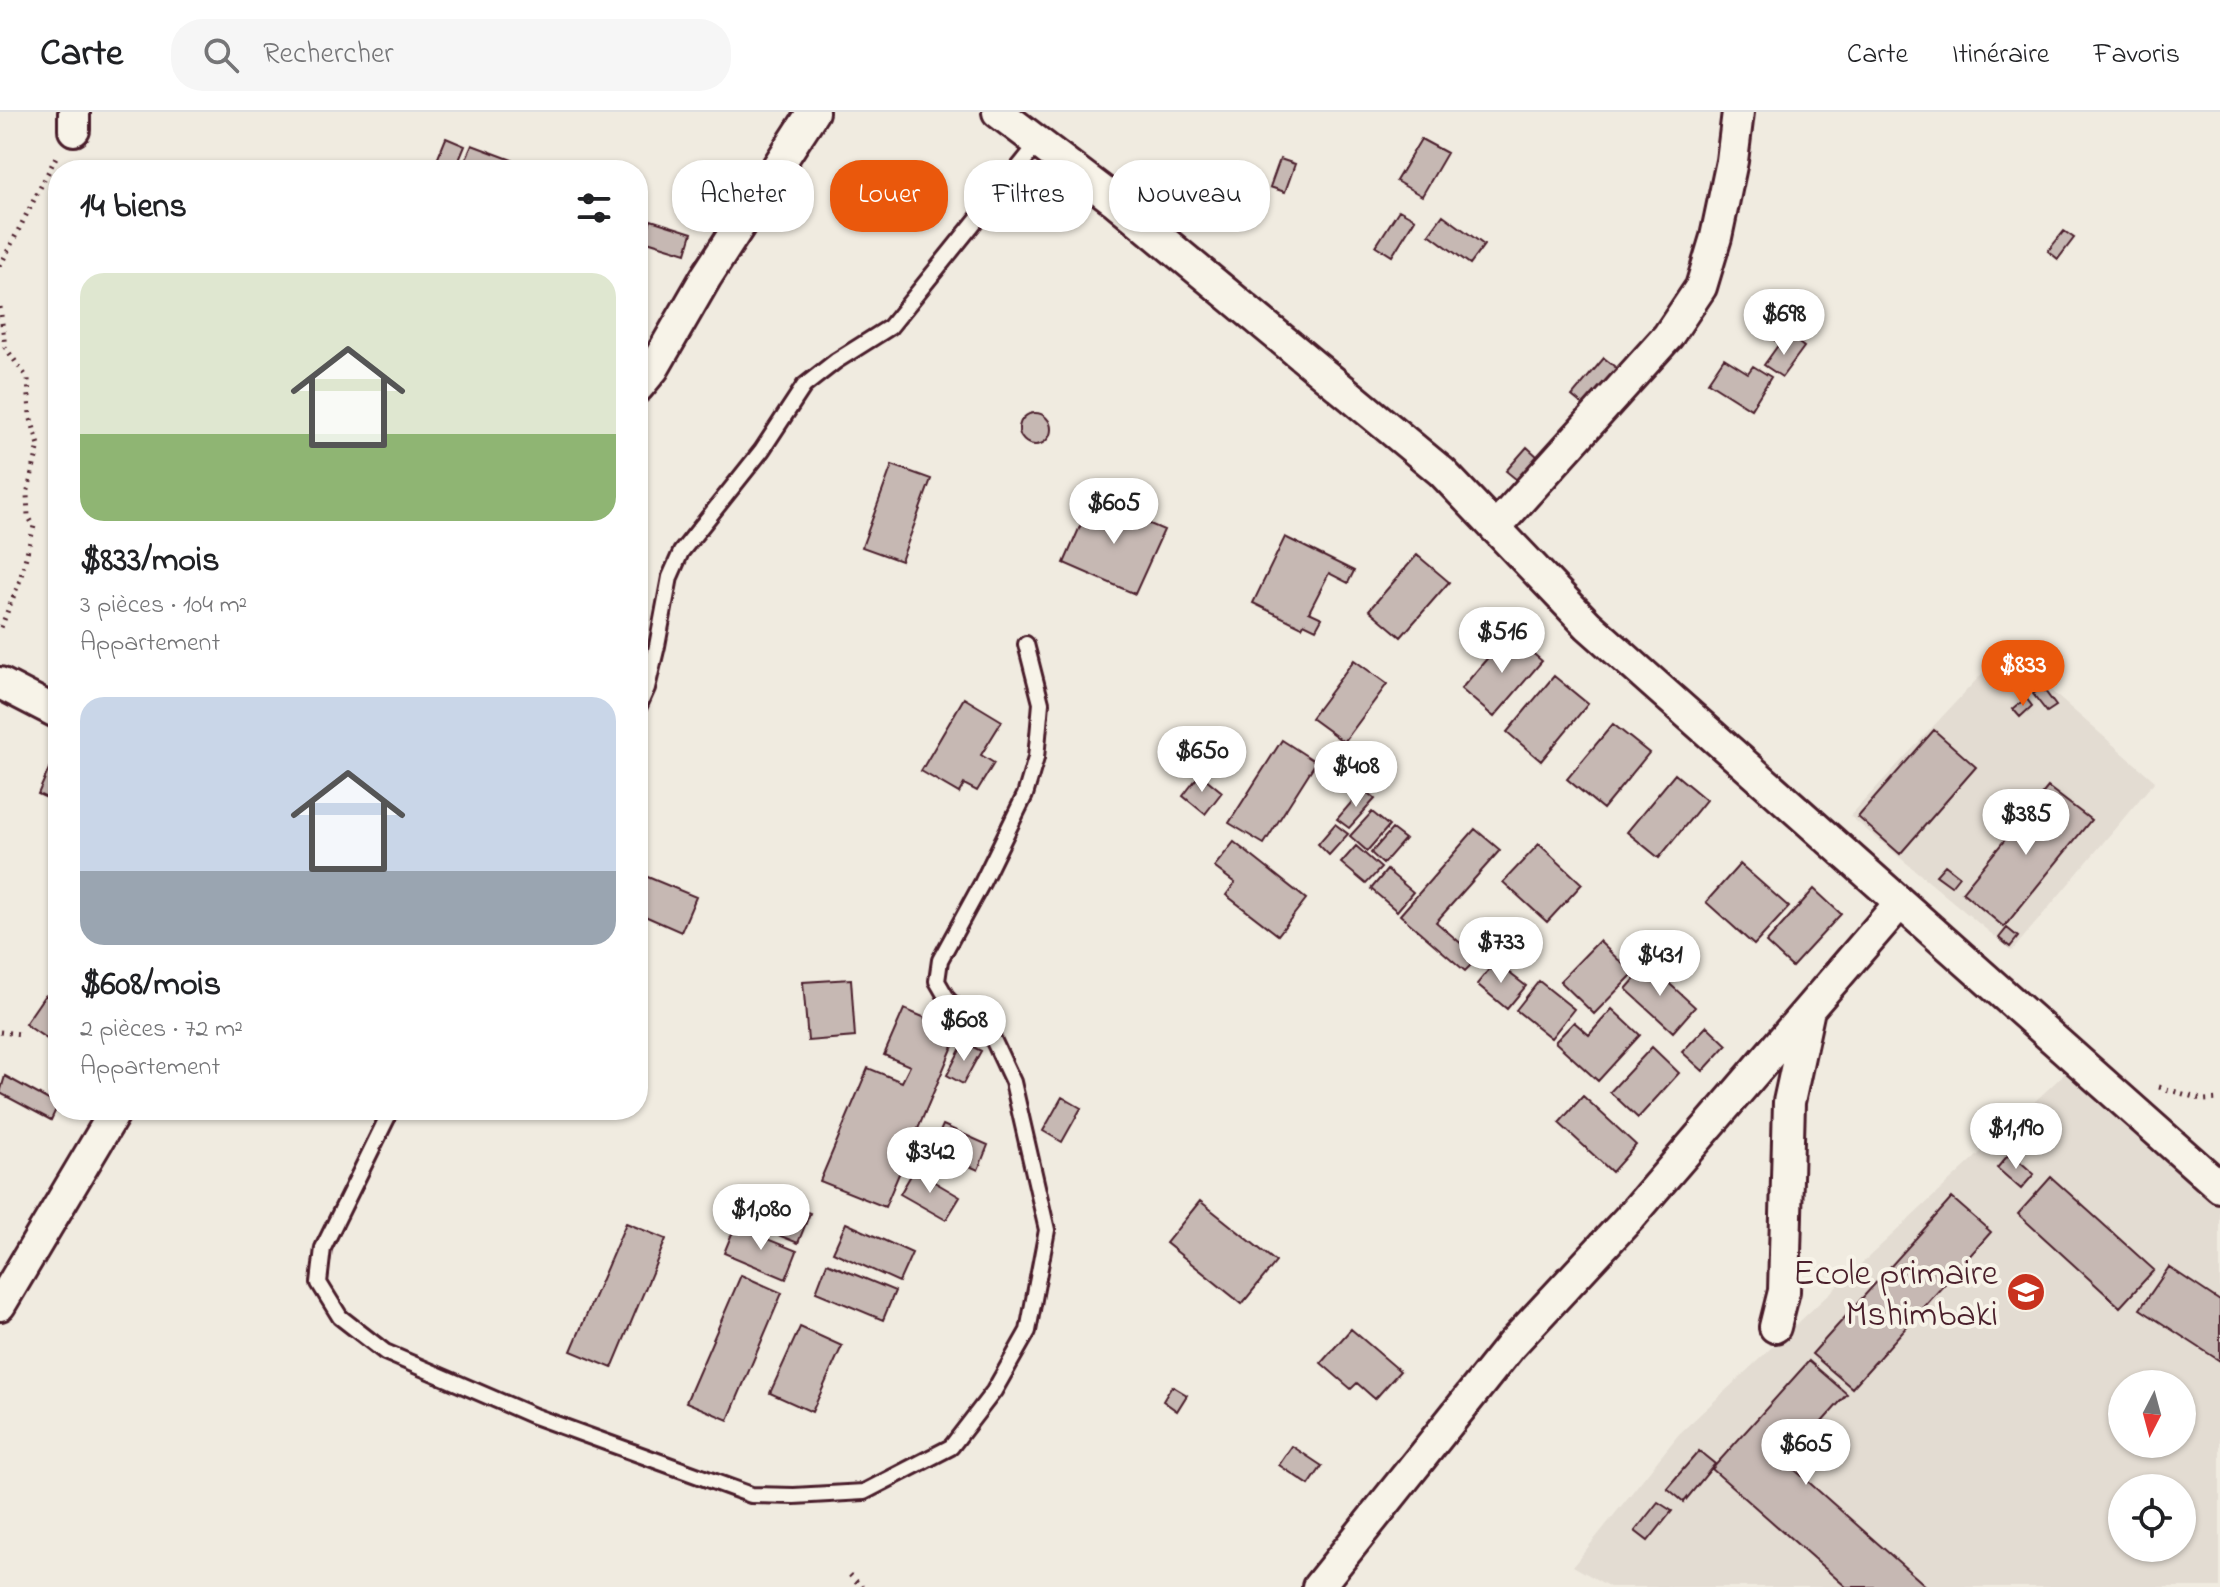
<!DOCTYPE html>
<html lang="fr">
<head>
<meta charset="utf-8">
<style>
  :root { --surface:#fff; --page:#f6f6f6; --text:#202124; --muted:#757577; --line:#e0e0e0; --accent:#ea580c }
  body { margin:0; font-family:"Indie Flower",sans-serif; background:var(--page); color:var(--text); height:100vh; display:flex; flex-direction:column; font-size:30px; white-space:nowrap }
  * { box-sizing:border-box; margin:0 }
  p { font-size:26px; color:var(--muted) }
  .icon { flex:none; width:44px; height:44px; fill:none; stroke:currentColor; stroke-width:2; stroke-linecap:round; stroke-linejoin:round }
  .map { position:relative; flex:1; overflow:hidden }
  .details { position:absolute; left:48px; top:48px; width:600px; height:960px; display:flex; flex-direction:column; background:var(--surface); border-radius:32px; box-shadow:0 2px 6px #0004 }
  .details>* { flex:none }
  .guide { position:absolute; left:672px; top:48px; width:760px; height:72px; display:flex; gap:16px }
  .needle { width:52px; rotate:186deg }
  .buttons { position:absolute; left:2108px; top:1258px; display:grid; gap:16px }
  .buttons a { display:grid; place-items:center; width:88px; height:88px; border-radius:50%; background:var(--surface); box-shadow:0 2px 6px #0004; font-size:40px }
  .price { position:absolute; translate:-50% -68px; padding:0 18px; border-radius:28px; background:#fff; color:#222; font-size:26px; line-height:52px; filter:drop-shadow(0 2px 4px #0008) }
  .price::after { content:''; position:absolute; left:50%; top:48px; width:24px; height:18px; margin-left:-12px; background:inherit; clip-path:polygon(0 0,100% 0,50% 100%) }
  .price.current { background:var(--accent); color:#fff }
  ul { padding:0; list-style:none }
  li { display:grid; align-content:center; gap:16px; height:424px; padding:0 32px }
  li span { display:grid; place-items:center; height:248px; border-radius:24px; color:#555 }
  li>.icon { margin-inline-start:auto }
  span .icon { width:144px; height:144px; fill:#fffc; stroke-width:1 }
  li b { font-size:34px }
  h2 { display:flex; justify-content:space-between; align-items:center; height:96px; padding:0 32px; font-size:34px }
  .chip { padding:0 28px; border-radius:32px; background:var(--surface); box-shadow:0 2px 6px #0004; font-size:28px; line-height:72px }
  .chip.current { background:var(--accent); color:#fff }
  header { display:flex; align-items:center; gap:48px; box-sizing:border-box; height:112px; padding:0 40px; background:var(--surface); border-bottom:2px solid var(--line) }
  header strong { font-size:38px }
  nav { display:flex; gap:44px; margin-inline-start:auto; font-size:28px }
  .search { width:560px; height:72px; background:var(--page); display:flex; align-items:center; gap:20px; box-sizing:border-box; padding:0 28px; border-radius:32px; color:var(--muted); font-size:30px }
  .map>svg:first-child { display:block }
</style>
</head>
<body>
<header>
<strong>Carte</strong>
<div class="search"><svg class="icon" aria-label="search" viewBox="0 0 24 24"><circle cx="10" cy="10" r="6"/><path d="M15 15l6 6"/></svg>Rechercher</div>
<nav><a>Carte</a><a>Itinéraire</a><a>Favoris</a></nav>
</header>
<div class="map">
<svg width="2220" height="1475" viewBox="0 0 2220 1475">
  <rect width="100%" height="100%" fill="#f0ebe0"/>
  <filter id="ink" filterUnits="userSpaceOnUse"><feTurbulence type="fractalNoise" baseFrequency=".0125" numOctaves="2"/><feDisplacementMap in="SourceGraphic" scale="16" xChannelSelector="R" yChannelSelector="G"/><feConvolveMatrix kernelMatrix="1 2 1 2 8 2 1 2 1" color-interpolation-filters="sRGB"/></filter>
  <g filter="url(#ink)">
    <path fill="#e3dcd2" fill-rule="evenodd" d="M 2004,538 L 2155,669 L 2012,839 L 1850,704 Z
      M 2075,952 L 2220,1088 L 2220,1475 L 1610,1475 L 1573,1454 L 1679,1322 ZM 2122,1272 L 2182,1272 L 2182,1332 L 2122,1332 ZM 2122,1376 L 2182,1376 L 2182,1436 L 2122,1436 Z"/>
    <path fill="#c6b8b3" stroke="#4a1f2b" stroke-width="2" d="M 446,26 L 465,34 L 455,58 L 433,58 Z
      M 1421,27 L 1447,41 L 1422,84 L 1396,69 Z
      M 472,33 L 520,51 L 517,58 L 462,56 Z
      M 1280,47 L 1295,52 L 1285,80 L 1270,75 Z
      M 1399,98 L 1415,107 L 1392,144 L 1376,134 Z
      M 1443,103 L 1484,133 L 1470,152 L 1429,122 Z
      M 651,108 L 692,121 L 686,141 L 644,128 Z
      M 2064,119 L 2074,126 L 2058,147 L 2048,139 Z
      M 1760,193 L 1796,219 L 1784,235 L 1748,208 Z
      M 1791,225 L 1804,235 L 1782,265 L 1764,253 L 1779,232 L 1784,235 Z
      M 1604,246 L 1620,259 L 1589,298 L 1572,284 Z
      M 1724,246 L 1748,261 L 1753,254 L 1771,265 L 1751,297 L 1708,270 Z
      M1019 317a16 16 0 1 1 32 0a16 16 0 1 1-32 0Z
      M 1527,335 L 1538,345 L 1517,368 L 1506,359 Z
      M 892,353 L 931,367 L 901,449 L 862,435 Z
      M 1092,387 L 1164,418 L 1135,482 L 1064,451 Z
      M 1285,425 L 1354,459 L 1348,471 L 1329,461 L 1309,500 L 1322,506 L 1316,517 L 1304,511 L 1302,515 L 1253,491 Z
      M 1417,443 L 1449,470 L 1401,525 L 1369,498 Z
      M 1509,521 L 1542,549 L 1494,605 L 1461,577 Z
      M 1354,548 L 1387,572 L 1344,630 L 1311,606 Z
      M 1554,564 L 1588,592 L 1541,649 L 1507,620 Z
      M 2042,575 L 2056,594 L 2047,600 L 2033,582 Z
      M 964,586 L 1002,609 L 981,643 L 994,651 L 977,679 L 964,672 L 959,681 L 921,659 Z
      M 2026,586 L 2032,594 L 2020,605 L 2013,597 Z
      M 1613,612 L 1649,641 L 1603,697 L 1567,667 Z
      M 1934,618 L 1976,655 L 1900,742 L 1858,705 Z
      M 1282,628 L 1316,650 L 1264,732 L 1229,711 Z
      M 58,636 L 58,691 L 38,682 Z
      M 1200,662 L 1222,680 L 1205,702 L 1183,684 Z
      M 1675,662 L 1706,688 L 1659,746 L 1627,720 Z
      M 2048,675 L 2091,708 L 2004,815 L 1962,780 Z
      M 1363,677 L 1375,687 L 1349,716 L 1337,707 Z
      M 1372,700 L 1389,714 L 1367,739 L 1350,724 Z
      M 1335,712 L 1348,722 L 1329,743 L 1318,732 Z
      M 1392,717 L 1405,727 L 1383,752 L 1371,741 Z
      M 1475,717 L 1500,738 L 1436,810 L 1478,846 L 1465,859 L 1400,803 Z
      M 1234,730 L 1306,787 L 1278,823 L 1226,783 L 1235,771 L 1214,755 Z
      M 1539,732 L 1582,772 L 1547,810 L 1503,770 Z
      M 1356,734 L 1381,756 L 1366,772 L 1341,751 Z
      M 1740,752 L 1789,795 L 1754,833 L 1706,790 Z
      M 1945,753 L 1959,764 L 1951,774 L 1936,763 Z
      M 1387,758 L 1413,780 L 1397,799 L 1371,777 Z
      M 638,761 L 696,785 L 681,820 L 638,801 Z
      M 1814,777 L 1841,802 L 1792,855 L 1766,831 Z
      M 2007,816 L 2018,825 L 2010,835 L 1999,826 Z
      M 1599,829 L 1633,862 L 1594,902 L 1560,869 Z
      M 1495,850 L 1526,874 L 1507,897 L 1477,872 Z
      M 1648,852 L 1695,895 L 1673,920 L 1626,877 Z
      M 851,867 L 855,925 L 808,929 L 803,870 Z
      M 1539,869 L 1574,897 L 1551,926 L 1516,898 Z
      M 45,883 L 58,892 L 58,923 L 53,931 L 25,912 Z
      M 904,897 L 959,920 L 885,1095 L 820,1069 L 868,956 L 902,970 L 910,954 L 884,943 Z
      M 1612,897 L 1640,923 L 1598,969 L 1555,930 L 1574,910 L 1589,923 Z
      M 1707,914 L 1727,933 L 1703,959 L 1682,940 Z
      M 964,930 L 981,939 L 963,972 L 947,963 Z
      M 1652,935 L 1679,961 L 1638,1006 L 1610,980 Z
      M 5,964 L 58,993 L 51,1008 L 0,981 Z
      M 1583,984 L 1636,1033 L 1612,1060 L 1559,1011 Z
      M 1062,985 L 1081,996 L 1062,1030 L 1043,1019 Z
      M 943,1013 L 988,1033 L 978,1058 L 932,1037 Z
      M 2010,1041 L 2034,1062 L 2021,1077 L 1997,1056 Z
      M 914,1058 L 960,1085 L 946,1108 L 900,1082 Z
      M 2051,1065 L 2154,1158 L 2120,1195 L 2018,1102 Z
      M 747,1078 L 810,1101 L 798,1131 L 736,1106 Z
      M 1952,1086 L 1991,1120 L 1852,1276 L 1812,1242 Z
      M 1200,1089 L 1276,1150 L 1242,1192 L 1166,1131 Z
      M 626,1111 L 666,1127 L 612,1256 L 571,1239 Z
      M 846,1111 L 912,1141 L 899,1170 L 833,1140 Z
      M 735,1114 L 797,1139 L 786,1167 L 724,1141 Z
      M 827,1151 L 895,1179 L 883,1208 L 816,1180 Z
      M 2169,1155 L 2220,1189 L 2220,1249 L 2140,1197 Z
      M 741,1163 L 782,1181 L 728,1308 L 686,1290 Z
      M 800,1215 L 842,1234 L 812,1300 L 770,1281 Z
      M 1351,1217 L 1400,1259 L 1375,1287 L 1357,1271 L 1351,1277 L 1321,1251 Z
      M 1809,1249 L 1847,1282 L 1786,1350 L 1927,1475 L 1846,1475 L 1712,1357 Z
      M 1172,1274 L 1187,1283 L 1177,1299 L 1163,1289 Z
      M 1292,1334 L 1322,1354 L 1309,1373 L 1279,1353 Z
      M 1699,1339 L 1715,1352 L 1684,1390 L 1667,1376 Z
      M 1658,1390 L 1672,1399 L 1648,1429 L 1635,1419 Z"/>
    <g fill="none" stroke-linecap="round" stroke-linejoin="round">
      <g stroke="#4a1f2b" stroke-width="20">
        <path id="lane" d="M 638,596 L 647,576 L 657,534 L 670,465 L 681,440 L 762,338 L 804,274 L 836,249 L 890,215 L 1039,30
          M 391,998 L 323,1136 L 319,1171 L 340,1205 L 385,1240 L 534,1304 L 751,1383 L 794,1384 L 864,1380 L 951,1335 L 994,1279 L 1028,1219 L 1047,1118 L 1013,970 L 992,925 L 948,888 L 937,869 L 940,848 L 982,771 L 1025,683 L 1036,646 L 1041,591 L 1026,532"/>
      </g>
      <g stroke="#4a1f2b" stroke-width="36">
        <path id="street" d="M 74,0 L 74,18
          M 998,0 L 1114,88 L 1442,360 L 1588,513 L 2220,1075
          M 638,275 L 653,257 L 706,165 L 813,0
          M 1495,416 L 1668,224 L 1701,175 L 1716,125 L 1732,49 L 1738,0
          M 0,571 L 58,601
          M 0,1193 L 116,998
          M 1775,1215 L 1784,1179 L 1789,990 L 1808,902
          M 1318,1475 L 1511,1233 L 1632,1103 L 1900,791"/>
      </g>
      <path stroke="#4a1f2b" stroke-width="5" stroke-dasharray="2 6" stroke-linecap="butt" d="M 0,154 L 56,45
        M 0,195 L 5,235 L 28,267 L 30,304 L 39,333 L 27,382 L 28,404 L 34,414 L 20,468 L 0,518
        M 0,920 L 21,922
        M 2159,975 L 2204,988 L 2220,987
        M 850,1463 L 862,1475"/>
      <use href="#lane" stroke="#f7f3e8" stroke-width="14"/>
      <use href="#street" stroke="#f7f3e8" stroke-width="30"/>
    </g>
  </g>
  <defs>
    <g id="school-disc" transform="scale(2)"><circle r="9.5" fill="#c8321e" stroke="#f7f3e8"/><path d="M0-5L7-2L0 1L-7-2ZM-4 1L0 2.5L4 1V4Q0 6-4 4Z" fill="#fff"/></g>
  </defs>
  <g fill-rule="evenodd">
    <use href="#school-disc" x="2026" y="1180"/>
  </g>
  <g text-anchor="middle" stroke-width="8" stroke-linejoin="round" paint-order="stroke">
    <g font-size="36" fill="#4a1f2b" stroke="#f7f3e8" text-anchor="end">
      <text x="1998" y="1172">Ecole primaire<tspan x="1998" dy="41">Mshimbaki</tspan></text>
    </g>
  </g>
</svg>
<div class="buttons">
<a><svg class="needle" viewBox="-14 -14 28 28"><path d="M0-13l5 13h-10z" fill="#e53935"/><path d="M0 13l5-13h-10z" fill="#757577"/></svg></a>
<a><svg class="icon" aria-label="locate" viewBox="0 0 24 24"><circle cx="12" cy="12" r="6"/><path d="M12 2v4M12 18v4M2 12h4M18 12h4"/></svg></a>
</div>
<b class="price" style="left:1784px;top:245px">$698</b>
<b class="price" style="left:1114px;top:434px">$605</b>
<b class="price" style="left:1502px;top:563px">$516</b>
<b class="price current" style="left:2023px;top:596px">$833</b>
<b class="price" style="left:1202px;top:682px">$650</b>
<b class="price" style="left:1356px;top:697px">$408</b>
<b class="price" style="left:2026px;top:745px">$385</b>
<b class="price" style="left:1501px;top:873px">$733</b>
<b class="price" style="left:1660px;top:886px">$431</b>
<b class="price" style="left:964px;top:951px">$608</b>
<b class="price" style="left:2016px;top:1059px">$1,190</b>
<b class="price" style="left:930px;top:1083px">$342</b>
<b class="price" style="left:761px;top:1140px">$1,080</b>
<b class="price" style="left:1806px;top:1375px">$605</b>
<div class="guide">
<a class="chip">Acheter</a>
<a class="chip current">Louer</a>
<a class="chip">Filtres</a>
<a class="chip">Nouveau</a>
</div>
<section class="details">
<h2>14 biens<svg class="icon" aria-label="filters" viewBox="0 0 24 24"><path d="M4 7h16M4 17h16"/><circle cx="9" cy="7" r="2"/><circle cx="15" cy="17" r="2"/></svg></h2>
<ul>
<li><span style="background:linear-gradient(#dfe7d0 65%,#8fb573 0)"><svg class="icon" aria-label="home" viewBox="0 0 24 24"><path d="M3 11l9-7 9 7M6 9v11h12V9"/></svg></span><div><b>$833/mois</b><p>3 pièces · 104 m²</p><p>Appartement</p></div></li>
<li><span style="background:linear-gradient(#c9d6e8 70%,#9aa5b1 0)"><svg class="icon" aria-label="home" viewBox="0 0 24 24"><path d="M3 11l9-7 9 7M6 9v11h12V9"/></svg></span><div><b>$608/mois</b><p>2 pièces · 72 m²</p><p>Appartement</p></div></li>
</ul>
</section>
</div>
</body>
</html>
